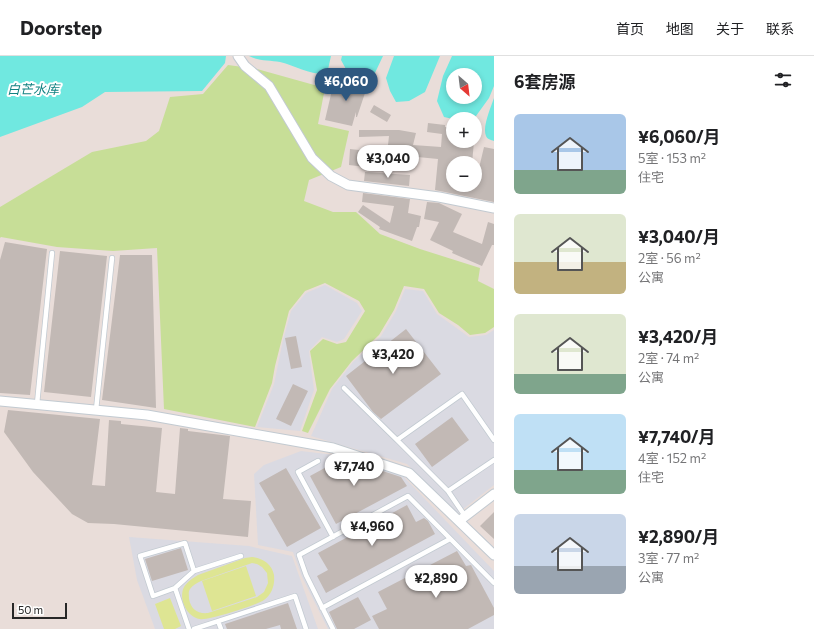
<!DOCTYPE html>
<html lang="zh">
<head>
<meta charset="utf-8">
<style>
  :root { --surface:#fff; --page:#f6f6f6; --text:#202124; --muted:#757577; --line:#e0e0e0; --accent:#2e5880 }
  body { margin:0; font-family:Commissioner,"Noto Sans SC",sans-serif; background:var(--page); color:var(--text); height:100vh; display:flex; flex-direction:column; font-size:15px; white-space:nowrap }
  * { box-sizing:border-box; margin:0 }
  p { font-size:13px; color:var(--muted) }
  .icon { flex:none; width:22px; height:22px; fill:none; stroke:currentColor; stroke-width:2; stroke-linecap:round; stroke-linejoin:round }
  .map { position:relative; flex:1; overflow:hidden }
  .details { display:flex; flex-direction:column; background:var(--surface); width:320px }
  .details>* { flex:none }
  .needle { width:26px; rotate:152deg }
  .fabs { position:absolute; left:446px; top:12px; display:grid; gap:8px }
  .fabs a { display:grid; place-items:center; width:36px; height:36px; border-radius:50%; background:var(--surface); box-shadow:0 2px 6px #0003; font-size:20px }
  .scale { position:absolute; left:12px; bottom:10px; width:55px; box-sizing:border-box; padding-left:4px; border:2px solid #272727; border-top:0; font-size:11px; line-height:14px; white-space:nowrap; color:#272727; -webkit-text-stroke:3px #fff; paint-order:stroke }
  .price { position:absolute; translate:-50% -34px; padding:0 9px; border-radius:14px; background:#fff; color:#222; font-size:13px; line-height:26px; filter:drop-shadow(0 1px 2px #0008) }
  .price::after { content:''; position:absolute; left:50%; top:24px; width:12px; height:9px; margin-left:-6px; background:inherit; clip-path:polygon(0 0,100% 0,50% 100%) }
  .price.selected { background:var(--accent); color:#fff }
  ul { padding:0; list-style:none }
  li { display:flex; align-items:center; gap:12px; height:100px; padding:0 20px }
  li span { display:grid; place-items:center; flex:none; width:112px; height:80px; border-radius:6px; color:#555 }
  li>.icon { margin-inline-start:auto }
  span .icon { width:48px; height:48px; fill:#fffc; stroke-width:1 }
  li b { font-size:17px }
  h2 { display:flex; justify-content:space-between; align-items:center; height:48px; padding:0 20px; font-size:17px }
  header { display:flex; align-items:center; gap:24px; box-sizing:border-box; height:56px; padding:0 20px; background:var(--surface); border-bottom:1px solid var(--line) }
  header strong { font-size:19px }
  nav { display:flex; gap:22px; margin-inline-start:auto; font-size:14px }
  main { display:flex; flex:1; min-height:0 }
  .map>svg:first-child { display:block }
</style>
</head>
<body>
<header>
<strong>Doorstep</strong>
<nav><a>首页</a><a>地图</a><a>关于</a><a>联系</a></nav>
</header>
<main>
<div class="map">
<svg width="494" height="573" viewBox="0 0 494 573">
  <rect width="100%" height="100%" fill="#e9ddd9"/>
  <path fill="#dadae2" d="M 325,229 L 357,247 L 362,255 L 344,283 L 337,286 L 322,281 L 309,295 L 314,334 L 300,375 L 257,371 L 274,328 L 283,284 L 291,255 L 306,237 Z
    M 405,233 L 423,235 L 437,258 L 469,281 L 486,279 L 494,274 L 494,429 L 457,458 L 407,408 L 311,380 L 332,333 L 353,306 L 381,280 L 396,255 Z
    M 301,395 L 335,399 L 400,417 L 494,515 L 494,573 L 328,573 L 302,521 L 293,496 L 258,489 L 254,418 L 264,409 Z
    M 129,481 L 249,490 L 292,500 L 318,573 L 155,573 L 137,524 Z"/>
  <path fill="#c7de97" d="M 228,9 L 257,13 L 325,32 L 318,68 L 349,75 L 341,111 L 309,124 L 304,145 L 333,156 L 356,156 L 380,178 L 420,193 L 480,212 L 478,225 L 494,233 L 494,271 L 485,277 L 470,279 L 458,269 L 439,257 L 424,233 L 404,230 L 394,254 L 379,279 L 352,305 L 330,333 L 308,377 L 302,375 L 317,334 L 310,295 L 323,283 L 337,288 L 346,286 L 365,255 L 359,245 L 325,227 L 305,235 L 289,255 L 275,310 L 272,327 L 255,371 L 164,353 L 157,192 L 113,195 L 57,191 L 1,181 L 0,182 L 0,151 L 92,96 L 146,85 L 159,75 L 170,41 L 203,38 Z"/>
  <path fill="#dee593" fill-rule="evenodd" d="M 252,501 C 262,502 272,508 274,519 C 275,529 272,538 264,544 C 257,549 208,565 200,563 C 187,561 178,543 184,531 C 187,526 193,522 198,519 L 245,502 ZM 252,507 L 257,508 L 262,511 L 267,517 L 268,527 L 264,536 L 257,541 L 208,557 C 197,558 191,553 189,543 C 189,539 188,536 190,533 C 193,529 197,527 201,525 Z
    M 246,510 L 256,540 L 212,555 L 202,525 Z
    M 170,542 L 181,570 L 175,573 L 164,573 L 155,548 Z"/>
  <path fill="#70e8e0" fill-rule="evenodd" d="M 0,0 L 226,0 L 225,7 L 202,35 L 105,36 L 82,51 L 0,81 Z
    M 249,0 L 331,0 L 327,18 C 310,19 296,10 280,6 C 270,4 258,5 249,0 Z
    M 342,0 L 383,0 L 374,19 L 370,24 L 357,24 L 347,15 L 341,4 Z
    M 394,0 L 440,0 L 425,36 L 409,45 L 396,46 L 390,35 L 386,22 Z
    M 452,0 L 494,0 L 494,30 L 489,42 L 476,60 L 469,63 L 453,63 L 444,61 L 437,45 L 443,20 ZM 453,19 L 475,19 L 475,41 L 453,41 Z
    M 494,42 L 494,85 C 491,84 487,83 486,80 C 482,71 491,51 494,42 Z"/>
  <path fill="#c2b9b5" d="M 342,21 L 367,31 L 357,61 L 356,61 L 356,56 L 352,70 L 325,64 L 332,34 L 336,36 Z
    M 374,49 L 391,59 L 387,66 L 370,56 Z
    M 428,67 L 445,69 L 445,71 L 453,72 L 453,85 L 474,86 L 472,107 L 453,107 L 453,129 L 475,129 L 484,91 L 494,93 L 494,146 L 435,134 L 438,103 L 387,98 L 389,80 L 359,81 L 359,74 L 399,74 L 416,77 L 413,89 L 441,91 L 442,78 L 427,76 Z
    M 350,93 L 368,95 L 366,111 L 349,109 Z
    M 365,116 L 410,119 L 409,130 L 364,125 Z
    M 363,137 L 410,143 L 408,157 L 421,160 L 419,171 L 417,171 L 412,185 L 379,173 L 380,171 L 358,156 L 363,149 L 390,167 L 394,150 L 362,146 Z
    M 427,146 L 439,147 L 462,158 L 453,176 L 482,188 L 488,166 L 494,168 L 494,189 L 492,189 L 482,210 L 452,197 L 453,195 L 430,184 L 439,166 L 424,163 Z
    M 5,186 L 47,193 L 30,339 L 0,337 L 0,204 Z
    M 60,195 L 107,200 L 91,341 L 44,336 Z
    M 120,199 L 152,199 L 156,352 L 102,344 Z
    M 406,273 L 441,318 L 381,363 L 373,356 L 346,320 Z
    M 296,280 L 302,311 L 291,313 L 285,282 Z
    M 293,328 L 308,335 L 291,370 L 276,363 Z
    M 8,354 L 100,363 L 92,429 L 105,430 L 109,364 L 121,365 L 121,368 L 162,372 L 156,436 L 175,438 L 180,372 L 188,373 L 188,375 L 230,380 L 223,443 L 251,445 L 248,481 L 114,468 L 88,467 L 72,458 L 33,416 L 4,376 Z
    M 452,361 L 469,384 L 432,411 L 415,388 Z
    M 343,402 L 401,421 L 407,430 L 336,468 L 310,420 Z
    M 286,412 L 321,472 L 287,491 L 268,458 L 275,454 L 259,427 Z
    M 407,449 L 416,466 L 424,462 L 428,465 L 435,478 L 326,537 L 317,520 L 328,514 L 318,497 Z
    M 494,456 L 494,483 L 480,470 Z
    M 181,492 L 188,514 L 152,525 L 145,503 Z
    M 457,495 L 466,510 L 471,509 L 494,552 L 494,559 L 468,573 L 379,573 L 372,560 L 387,553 L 378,536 Z
    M 358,541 L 371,564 L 354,573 L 337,573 L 329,556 Z
    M 288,547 L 297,573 L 281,573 L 280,569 L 266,573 L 227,573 L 225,568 Z"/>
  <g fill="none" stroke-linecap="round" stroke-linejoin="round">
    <g stroke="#c2cad1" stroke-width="6">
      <path id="lane" d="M 344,332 L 397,384
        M 37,348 L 52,197
        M 96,354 L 112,202
        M 318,405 L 298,416 L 333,481
        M 448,435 L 494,404
        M 465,460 L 448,435 L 397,384 L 462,338 L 494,384
        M 175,532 L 194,515 L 241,500
        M 322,552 L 450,483
        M 218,565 L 221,573
        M 189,573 L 175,532 L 153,540 L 140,500 L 185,487 L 194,515
        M 194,573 L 295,540 L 306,573
        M 333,573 L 306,519 L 299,499 L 408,440 L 494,527"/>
    </g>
    <g stroke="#c2cad1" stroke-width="11">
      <path id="street" d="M 238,0 L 245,10 L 269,30 L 312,102 L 331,120 L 348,129 L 439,141 L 494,152
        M 0,345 L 147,359 L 333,392 L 409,417 L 494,499
        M 459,465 L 494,438"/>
    </g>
    <use href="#lane" stroke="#fff" stroke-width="4.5"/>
    <use href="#street" stroke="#fff" stroke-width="9"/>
  </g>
  <g text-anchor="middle" stroke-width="4" stroke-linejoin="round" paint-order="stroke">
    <g font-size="13" font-style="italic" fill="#138282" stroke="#fff">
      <text x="33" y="38">白芒水库</text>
    </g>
  </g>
</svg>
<div class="fabs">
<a><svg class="needle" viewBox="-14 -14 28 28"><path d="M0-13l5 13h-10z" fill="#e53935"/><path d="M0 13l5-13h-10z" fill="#757577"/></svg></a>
<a>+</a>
<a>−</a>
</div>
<div class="scale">50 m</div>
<b class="price selected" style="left:346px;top:46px">¥6,060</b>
<b class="price" style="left:388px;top:123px">¥3,040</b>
<b class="price" style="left:393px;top:319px">¥3,420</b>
<b class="price" style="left:354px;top:431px">¥7,740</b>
<b class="price" style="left:372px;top:491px">¥4,960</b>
<b class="price" style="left:436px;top:543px">¥2,890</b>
</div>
<section class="details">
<h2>6套房源<svg class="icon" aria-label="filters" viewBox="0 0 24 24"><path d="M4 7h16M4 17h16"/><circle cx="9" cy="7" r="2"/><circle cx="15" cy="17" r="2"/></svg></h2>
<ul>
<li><span style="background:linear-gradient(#a9c7e8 70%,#7fa58c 0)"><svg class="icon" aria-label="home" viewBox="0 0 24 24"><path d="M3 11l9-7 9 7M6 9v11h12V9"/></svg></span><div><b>¥6,060/月</b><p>5室 · 153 m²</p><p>住宅</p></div></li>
<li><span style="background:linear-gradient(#dfe7d0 60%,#c2b280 0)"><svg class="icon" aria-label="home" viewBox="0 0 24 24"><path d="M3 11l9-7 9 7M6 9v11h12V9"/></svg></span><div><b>¥3,040/月</b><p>2室 · 56 m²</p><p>公寓</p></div></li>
<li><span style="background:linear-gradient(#dfe7d0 75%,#7fa58c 0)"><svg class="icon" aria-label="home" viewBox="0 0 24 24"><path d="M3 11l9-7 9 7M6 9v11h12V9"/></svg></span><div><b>¥3,420/月</b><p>2室 · 74 m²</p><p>公寓</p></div></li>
<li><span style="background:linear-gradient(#bfe0f5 70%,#7fa58c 0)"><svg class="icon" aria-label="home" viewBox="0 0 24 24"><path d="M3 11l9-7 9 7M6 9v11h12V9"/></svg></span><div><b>¥7,740/月</b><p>4室 · 152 m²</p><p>住宅</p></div></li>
<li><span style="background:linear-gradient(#c9d6e8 65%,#9aa5b1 0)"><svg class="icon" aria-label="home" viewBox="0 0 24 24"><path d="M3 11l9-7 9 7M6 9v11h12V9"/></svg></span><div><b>¥2,890/月</b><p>3室 · 77 m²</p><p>公寓</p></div></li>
</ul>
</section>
</main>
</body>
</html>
